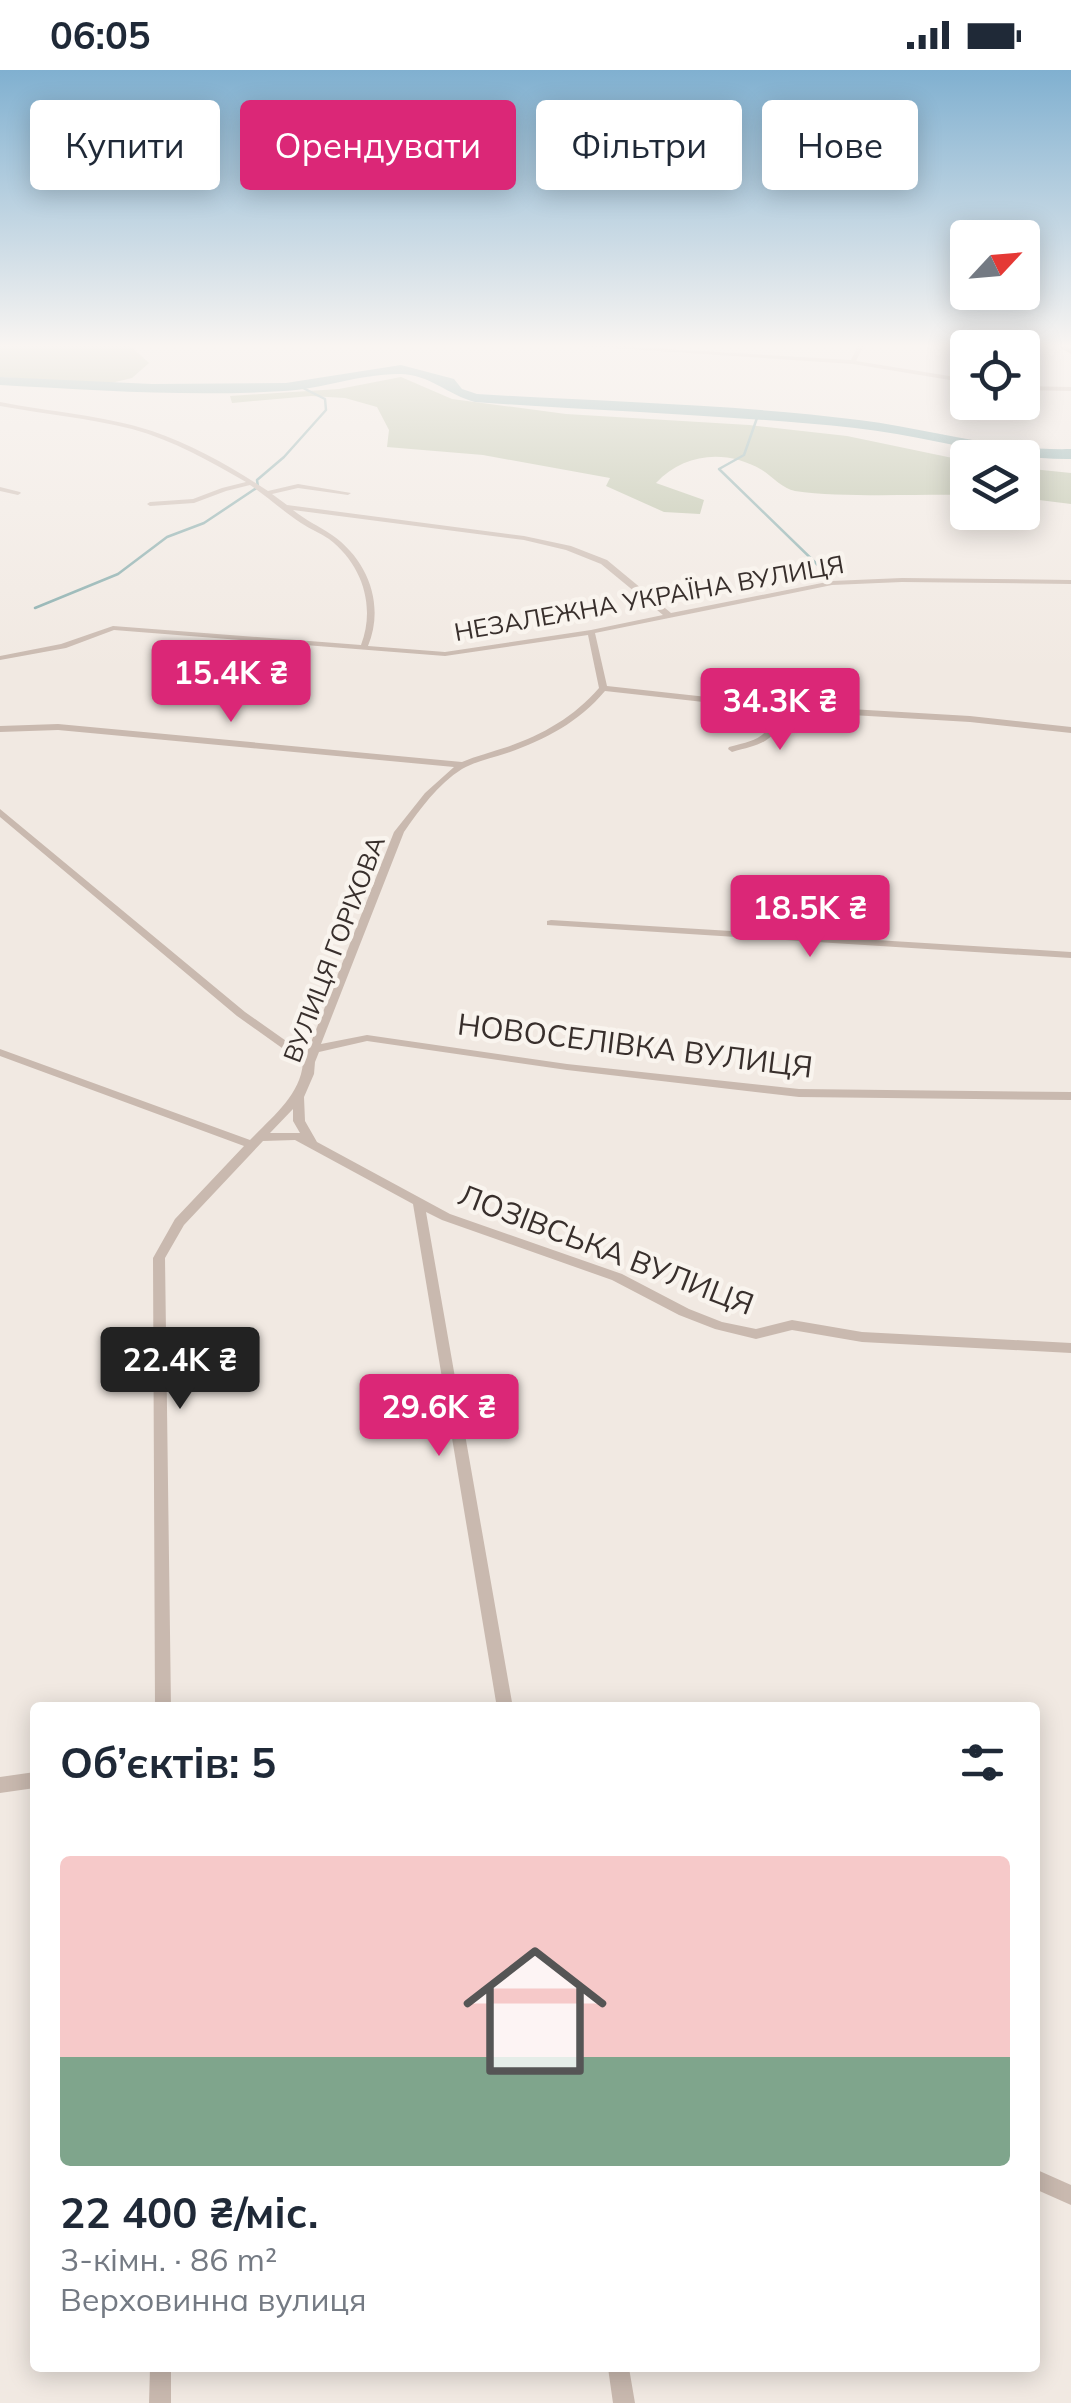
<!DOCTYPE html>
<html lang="uk">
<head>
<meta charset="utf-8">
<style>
  :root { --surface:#fff; --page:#f6f6f7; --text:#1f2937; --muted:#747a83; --line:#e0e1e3; --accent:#db2777 }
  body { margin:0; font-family:Mulish,sans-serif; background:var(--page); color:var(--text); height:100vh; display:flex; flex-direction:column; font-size:38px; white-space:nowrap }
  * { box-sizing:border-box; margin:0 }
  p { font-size:32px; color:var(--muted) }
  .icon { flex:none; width:55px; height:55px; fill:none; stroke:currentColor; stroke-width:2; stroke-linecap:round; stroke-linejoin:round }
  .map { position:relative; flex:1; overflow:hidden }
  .side { position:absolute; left:30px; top:1632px; width:1010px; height:670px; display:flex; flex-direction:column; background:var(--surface); border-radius:10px; box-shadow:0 5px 25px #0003 }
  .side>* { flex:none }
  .guide { position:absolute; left:30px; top:30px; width:1012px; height:90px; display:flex; gap:20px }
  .needle { width:65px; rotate:64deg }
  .fabs { position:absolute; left:950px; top:150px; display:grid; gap:20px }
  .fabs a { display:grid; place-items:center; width:90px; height:90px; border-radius:10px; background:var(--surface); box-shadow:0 5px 25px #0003; font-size:50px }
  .price { position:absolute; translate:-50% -85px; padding:0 22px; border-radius:10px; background:var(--accent); color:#fff; font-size:32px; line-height:65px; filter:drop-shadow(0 2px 5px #0008) }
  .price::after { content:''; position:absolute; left:50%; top:60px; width:30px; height:22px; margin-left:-15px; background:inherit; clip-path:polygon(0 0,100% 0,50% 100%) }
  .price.on { background:#222; color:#fff }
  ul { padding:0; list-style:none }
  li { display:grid; align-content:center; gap:20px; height:530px; padding:0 30px }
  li+li { border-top:2px solid var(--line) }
  li span { display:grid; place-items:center; height:310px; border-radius:10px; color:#555 }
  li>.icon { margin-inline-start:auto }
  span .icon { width:180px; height:180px; fill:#fffc; stroke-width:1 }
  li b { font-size:42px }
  h2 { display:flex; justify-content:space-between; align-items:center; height:120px; padding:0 30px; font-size:42px }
  .pill { padding:0 35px; border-radius:10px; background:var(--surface); box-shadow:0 5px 25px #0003; font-size:35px; line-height:90px }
  .pill.on { background:var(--accent); color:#fff }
  .status { display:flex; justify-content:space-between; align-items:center; height:70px; padding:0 50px; background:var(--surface); direction:ltr }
  .status svg { height:28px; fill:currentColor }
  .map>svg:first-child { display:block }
</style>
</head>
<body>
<div class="status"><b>06:05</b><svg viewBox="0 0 49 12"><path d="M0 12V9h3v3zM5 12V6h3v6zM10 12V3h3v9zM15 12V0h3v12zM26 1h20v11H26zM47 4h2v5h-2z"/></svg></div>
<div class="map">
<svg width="1071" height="2333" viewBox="0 0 1071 2333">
  <rect width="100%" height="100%" fill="#f1e9e2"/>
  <path fill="#b7bfa3" d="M 0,273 L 127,273 L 149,293 L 132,308 L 107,314 L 0,307 Z
    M 401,307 L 452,329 L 566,344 L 749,355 L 847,366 L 967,391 L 967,425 C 916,424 844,428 795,421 C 783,419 773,407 762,400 C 726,379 684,383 656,413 L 704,430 L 700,444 L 664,442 L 606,416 L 610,408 L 483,385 L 387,377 L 389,360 L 377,337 L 345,328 L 311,326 L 232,333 L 230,326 L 339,319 Z
    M 1022,398 L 1071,403 L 1071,434 L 1023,428 Z"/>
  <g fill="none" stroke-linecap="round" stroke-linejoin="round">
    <path stroke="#84abab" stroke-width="2.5" d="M 757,348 L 744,385 L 719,399 L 825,502
      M 35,538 L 118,504 L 167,467 L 204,453 L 258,417 L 257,410 L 284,387 L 326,340 L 325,329 L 299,316"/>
    <path fill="#84abab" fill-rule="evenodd" d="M 401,295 L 454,309 L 462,319 L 477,324 C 603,332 733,334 859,350 C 931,359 999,381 1071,379 L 1071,389 C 998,390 930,366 855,358 C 729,345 601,341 475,332 C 448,325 428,303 398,304 C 360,304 322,319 284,321 C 190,327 94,320 0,315 L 0,307 L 152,314 L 286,313 Z"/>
    <path fill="#c9b9af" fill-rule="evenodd" d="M 537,273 L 567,273 L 851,290 L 859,273 L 865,273 L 856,291 L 968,309 L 968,313 L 853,294 Z
      M 1022,316 L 1071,317 L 1071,321 L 1022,320 Z
      M 0,332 C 50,342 103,345 152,361 C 193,375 232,397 268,421 L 298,414 L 351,423 L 348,425 L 298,418 L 272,424 L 287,435 L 524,466 L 571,476 L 607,490 L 671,543 L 832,511 L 902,508 L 1071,510 L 1071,514 L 902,512 L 832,515 L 595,563 L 607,616 L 781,635 L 970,646 L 1071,657 L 1071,663 L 970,652 L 784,641 C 776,673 761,674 732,682 L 728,679 L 729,677 C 756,670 768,669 776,640 L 605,621 C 579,652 545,670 507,683 C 492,688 476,691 462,699 C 438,714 420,739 404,762 L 321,974 L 367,965 L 567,994 L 799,1019 L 1071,1022 L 1071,1030 L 799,1027 L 567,1000 L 367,971 L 319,982 L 315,992 L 314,1004 L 304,1027 L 305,1051 L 317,1072 L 450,1144 L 622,1204 L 689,1239 L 722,1252 L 756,1259 L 792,1250 L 862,1262 L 1071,1273 L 1071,1283 L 862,1272 L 792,1260 L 756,1269 L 715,1259 L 679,1245 L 612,1210 L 442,1150 L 426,1142 L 513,1638 L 497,1638 L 413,1134 L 295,1070 L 263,1071 L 184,1155 L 165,1188 L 171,1638 L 155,1638 L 153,1188 L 175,1149 L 244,1076 L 0,986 L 0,979 L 250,1070 C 272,1047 300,1026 303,993 L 237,946 L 0,747 L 0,739 L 245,942 L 306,985 L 394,762 L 425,723 L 454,697 L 58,660 L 0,662 L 0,656 L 58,654 L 462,692 C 476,686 492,682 507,677 C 542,665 574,647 599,618 L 588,565 L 445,586 L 114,560 L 66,578 L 0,590 L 0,586 L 61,574 L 113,556 L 361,575 C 376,536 362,494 329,469 C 320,463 310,459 301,453 C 284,442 268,427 250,415 L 226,421 L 194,433 L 150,436 L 147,434 L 150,432 L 193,429 L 222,418 L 246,412 C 210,391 172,370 132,359 C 89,348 44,344 0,336 ZM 293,440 L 524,470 L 566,480 L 601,494 L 663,545 L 591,560 L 445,582 L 368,576 C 385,535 368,490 332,465 C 319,456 305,450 293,440 ZM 293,1039 L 293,1051 L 300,1063 L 270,1063 Z
      M 0,417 L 20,422 L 21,423 L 18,425 L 0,421 Z
      M 551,850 L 1071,882 L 1071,888 L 547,855 L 547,851 Z
      M 35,1702 L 35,1718 L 0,1723 L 0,1707 Z
      M 1035,2099 L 1071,2115 L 1071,2135 L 1035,2119 Z
      M 150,2298 L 171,2298 L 171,2333 L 149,2333 Z
      M 608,2298 L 629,2298 L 635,2333 L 613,2333 Z"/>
    <path fill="#9c8980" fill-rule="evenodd" d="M 1053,273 L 1062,273 L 1071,279 L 1071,284 Z"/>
  </g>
  <linearGradient id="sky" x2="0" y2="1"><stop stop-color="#80b0d0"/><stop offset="0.46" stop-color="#f9f5f2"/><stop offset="1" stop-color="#f9f5f2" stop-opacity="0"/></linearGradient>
  <rect width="1071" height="600" fill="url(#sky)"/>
  <g text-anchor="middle" stroke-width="9" stroke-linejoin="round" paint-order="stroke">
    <g font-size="25" fill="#382f2c" stroke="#f9f4ee">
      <text transform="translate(649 528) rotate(-10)" y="9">НЕЗАЛЕЖНА УКРАЇНА ВУЛИЦЯ</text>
      <text transform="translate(334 879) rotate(-69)" y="9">ВУЛИЦЯ ГОРІХОВА</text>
    </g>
    <g font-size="30" fill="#382f2c" stroke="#f9f4ee">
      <text transform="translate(635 976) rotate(7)" y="10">НОВОСЕЛІВКА ВУЛИЦЯ</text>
      <text transform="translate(606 1180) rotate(21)" y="10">ЛОЗІВСЬКА ВУЛИЦЯ</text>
    </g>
  </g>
</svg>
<div class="fabs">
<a><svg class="needle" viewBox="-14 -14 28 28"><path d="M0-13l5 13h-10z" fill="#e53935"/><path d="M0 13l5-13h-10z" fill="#747a83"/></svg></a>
<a><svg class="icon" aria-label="locate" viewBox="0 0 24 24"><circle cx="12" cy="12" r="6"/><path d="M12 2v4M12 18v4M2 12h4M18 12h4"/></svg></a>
<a><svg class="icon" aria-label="layers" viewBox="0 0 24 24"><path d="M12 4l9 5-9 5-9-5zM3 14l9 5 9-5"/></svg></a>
</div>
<b class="price" style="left:231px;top:655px">15.4K ₴</b>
<b class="price" style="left:780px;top:683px">34.3K ₴</b>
<b class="price" style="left:810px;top:890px">18.5K ₴</b>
<b class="price on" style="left:180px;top:1342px">22.4K ₴</b>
<b class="price" style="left:439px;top:1389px">29.6K ₴</b>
<div class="guide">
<a class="pill">Купити</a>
<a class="pill on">Орендувати</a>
<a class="pill">Фільтри</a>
<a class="pill">Нове</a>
</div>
<section class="side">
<h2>Об’єктів: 5<svg class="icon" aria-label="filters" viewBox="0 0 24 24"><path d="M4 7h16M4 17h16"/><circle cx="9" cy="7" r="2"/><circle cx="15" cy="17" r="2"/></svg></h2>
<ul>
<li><span style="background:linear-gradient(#f6c9c9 65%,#7fa58c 0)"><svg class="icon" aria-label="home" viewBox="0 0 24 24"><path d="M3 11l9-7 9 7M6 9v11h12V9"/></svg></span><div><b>22 400 ₴/міс.</b><p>3-кімн. · 86 m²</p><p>Верховинна вулиця</p></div></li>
</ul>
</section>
</div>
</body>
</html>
